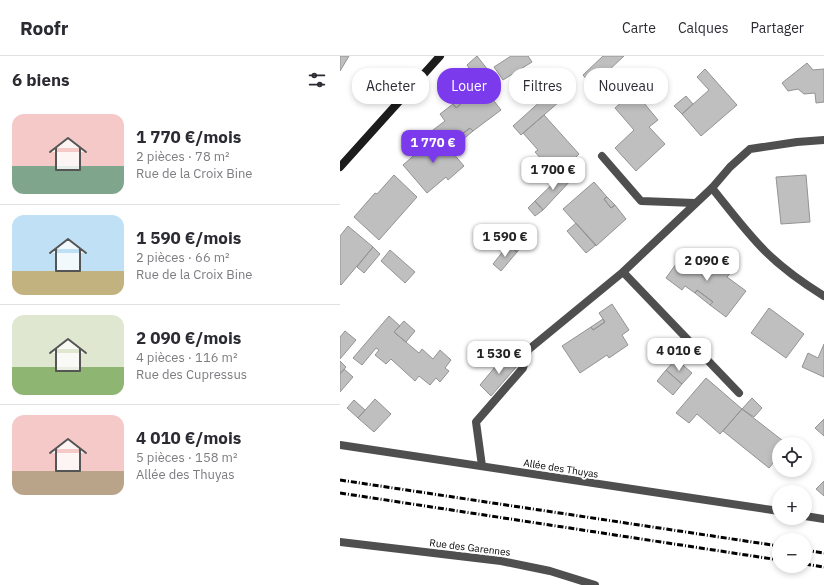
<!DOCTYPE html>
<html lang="fr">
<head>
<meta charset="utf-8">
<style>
  :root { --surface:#fff; --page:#f2f2f3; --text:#2b2b33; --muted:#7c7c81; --line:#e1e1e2; --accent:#7c3aed }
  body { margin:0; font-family:"IBM Plex Sans",sans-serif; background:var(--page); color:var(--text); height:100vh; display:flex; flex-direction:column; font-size:15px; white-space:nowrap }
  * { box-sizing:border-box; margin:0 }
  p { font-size:13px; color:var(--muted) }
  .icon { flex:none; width:22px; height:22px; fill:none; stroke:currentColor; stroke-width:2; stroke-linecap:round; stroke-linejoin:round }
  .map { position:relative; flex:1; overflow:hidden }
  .panel { display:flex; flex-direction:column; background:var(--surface); width:340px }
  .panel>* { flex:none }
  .top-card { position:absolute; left:12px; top:12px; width:380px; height:36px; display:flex; gap:8px }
  .fabs { position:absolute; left:432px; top:381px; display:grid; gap:8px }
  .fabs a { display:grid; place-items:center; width:40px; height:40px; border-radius:50%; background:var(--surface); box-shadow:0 2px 6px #0003; font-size:20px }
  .price { position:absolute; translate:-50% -34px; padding:0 9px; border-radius:8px; background:#fff; color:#222; font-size:13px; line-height:26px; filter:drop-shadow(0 1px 2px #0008) }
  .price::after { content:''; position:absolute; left:50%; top:24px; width:12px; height:9px; margin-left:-6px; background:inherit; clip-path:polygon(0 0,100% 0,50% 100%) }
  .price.selected { background:var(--accent); color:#fff }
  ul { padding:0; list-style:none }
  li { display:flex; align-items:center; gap:12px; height:100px; padding:0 12px }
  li+li { border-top:1px solid var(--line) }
  li span { display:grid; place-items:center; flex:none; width:112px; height:80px; border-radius:12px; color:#555 }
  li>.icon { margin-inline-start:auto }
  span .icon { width:48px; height:48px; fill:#fffc; stroke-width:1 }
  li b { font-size:17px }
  h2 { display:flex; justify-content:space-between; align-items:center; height:48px; padding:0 12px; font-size:17px }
  .pill { padding:0 14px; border-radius:16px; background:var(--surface); box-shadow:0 2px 6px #0003; font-size:14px; line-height:36px }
  .pill.selected { background:var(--accent); color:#fff }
  header { display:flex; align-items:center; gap:24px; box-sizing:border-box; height:56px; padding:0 20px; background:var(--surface); border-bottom:1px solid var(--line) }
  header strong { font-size:19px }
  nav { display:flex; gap:22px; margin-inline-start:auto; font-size:14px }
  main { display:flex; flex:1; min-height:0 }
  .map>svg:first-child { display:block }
</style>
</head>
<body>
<header>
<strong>Roofr</strong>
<nav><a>Carte</a><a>Calques</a><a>Partager</a></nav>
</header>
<main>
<section class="panel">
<h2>6 biens<svg class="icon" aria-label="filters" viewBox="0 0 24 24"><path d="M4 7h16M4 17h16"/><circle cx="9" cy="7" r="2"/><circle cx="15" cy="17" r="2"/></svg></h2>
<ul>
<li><span style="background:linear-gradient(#f6c9c9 65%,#7fa58c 0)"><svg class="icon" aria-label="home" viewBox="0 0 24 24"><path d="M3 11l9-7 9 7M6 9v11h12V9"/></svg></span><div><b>1 770 €/mois</b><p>2 pièces · 78 m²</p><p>Rue de la Croix Bine</p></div></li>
<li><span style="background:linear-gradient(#bfe0f5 70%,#c2b280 0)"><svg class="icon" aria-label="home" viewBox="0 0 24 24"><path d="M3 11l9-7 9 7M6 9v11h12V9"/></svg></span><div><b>1 590 €/mois</b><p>2 pièces · 66 m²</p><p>Rue de la Croix Bine</p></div></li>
<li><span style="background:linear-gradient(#dfe7d0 65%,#8fb573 0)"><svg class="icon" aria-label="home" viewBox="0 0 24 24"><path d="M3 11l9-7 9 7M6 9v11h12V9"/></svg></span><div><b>2 090 €/mois</b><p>4 pièces · 116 m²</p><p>Rue des Cupressus</p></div></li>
<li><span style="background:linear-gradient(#f6c9c9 70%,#b9a48a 0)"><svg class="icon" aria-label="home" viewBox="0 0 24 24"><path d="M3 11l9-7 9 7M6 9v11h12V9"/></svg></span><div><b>4 010 €/mois</b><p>5 pièces · 158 m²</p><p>Allée des Thuyas</p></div></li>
</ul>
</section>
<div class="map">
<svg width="484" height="529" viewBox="0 0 484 529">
  <rect width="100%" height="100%" fill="#fff"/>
  <path fill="#bfbfbf" stroke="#939393" d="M 0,0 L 9,0 L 0,15 Z
    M 137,0 L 148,14 L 136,22 L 127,9 Z
    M 171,0 L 188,0 L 192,6 L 163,24 L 154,11 Z
    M 263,0 L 284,0 L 252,30 L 243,19 Z
    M 467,7 L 473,14 L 484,13 L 484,46 L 476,47 L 475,37 L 464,38 L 458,33 L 448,35 L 442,27 Z
    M 365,13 L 397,49 L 361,80 L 342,58 L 369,34 L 357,21 Z
    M 264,19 L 272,27 L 260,38 L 252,30 Z
    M 140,27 L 161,54 L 133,75 L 130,72 L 118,81 L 121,85 L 110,94 L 93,74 L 105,65 L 100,58 L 113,48 L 116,52 L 134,37 L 131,34 Z
    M 131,34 L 134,37 L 116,52 L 113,48 Z
    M 212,35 L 220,45 L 181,79 L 173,70 Z
    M 294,35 L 318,64 L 309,71 L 325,88 L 296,115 L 275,92 L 294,74 L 275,52 Z
    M 346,40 L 353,48 L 342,58 L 334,50 Z
    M 204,59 L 239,98 L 228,109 L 225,105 L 213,116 L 195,96 L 198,94 L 183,77 Z
    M 130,72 L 133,75 L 121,85 L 118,81 Z
    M 93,74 L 124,110 L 108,124 L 106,121 L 87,137 L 63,109 L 79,95 L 85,95 L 90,100 L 95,96 L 83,82 Z
    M 225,116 L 232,123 L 203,154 L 195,145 Z
    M 54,119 L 77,141 L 39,184 L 14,161 L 35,137 L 37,138 Z
    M 466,119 L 470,166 L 441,168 L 436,121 Z
    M 254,126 L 267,141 L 264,143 L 271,152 L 275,149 L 286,163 L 256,190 L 223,153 Z
    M 267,141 L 275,149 L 271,152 L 264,143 Z
    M 195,145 L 203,154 L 195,160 L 188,152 Z
    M 236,167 L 256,189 L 246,197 L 227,175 Z
    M 8,170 L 33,191 L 1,229 L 0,228 L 0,180 Z
    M 180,176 L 188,183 L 177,196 L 168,189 Z
    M 168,189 L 177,196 L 161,215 L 153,208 Z
    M 33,191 L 40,198 L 24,217 L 17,211 Z
    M 50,194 L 75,216 L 65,227 L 41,205 Z
    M 346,194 L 362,206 L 364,203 L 374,210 L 377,205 L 391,216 L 387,221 L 406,235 L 386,261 L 370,249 L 373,246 L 357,234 L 355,237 L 345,230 L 342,234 L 326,222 Z
    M 357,234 L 373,246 L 370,249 L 355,237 Z
    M 272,248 L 289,274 L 282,279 L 288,289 L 269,302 L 267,299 L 240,317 L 222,290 L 251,271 L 253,274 L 265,266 L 259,257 Z
    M 429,252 L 464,278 L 446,302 L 411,277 Z
    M 49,260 L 60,270 L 54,276 L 79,297 L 82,293 L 93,303 L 100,294 L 111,304 L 105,312 L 109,315 L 100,326 L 96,322 L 90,329 L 79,320 L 75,325 L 51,303 L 46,308 L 35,299 L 39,294 L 36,292 L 22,309 L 13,302 Z
    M 263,263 L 265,266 L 253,274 L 251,271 Z
    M 64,265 L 75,275 L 66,286 L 54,276 Z
    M 5,275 L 16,284 L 0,303 L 0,281 Z
    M 484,288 L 484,321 L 462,311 L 468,297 L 478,302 Z
    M 166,298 L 178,309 L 151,340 L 140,329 Z
    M 336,303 L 352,317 L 342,328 L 326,314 Z
    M 0,305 L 6,311 L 0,318 Z
    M 4,313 L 13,321 L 0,336 L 0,318 Z
    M 326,314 L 342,328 L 333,339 L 317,325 Z
    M 366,322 L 402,353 L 380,378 L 357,358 L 349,367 L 336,357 Z
    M 412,342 L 422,352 L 414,361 L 402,353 Z
    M 35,343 L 51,358 L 34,376 L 18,362 Z
    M 14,344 L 25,354 L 18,362 L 7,352 Z
    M 402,353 L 447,388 L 439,388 L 439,400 L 429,412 L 383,375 Z
    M 484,363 L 484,380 L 475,372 Z
    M 484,425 L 484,440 L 476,433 Z"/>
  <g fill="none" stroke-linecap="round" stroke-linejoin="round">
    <path stroke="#4f4f4f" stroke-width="8" d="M 262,100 L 301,145 L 355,147
      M 283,216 L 399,337
      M 142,410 L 136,366 L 183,312 L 188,294 L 283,216 L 372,132"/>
    <path stroke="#4f4f4f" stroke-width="8" d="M 484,84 L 457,86 L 410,93 L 390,111 L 372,132 C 389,153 406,176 425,195 C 443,213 463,227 484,240
      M 0,389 L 439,455
      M 465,460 L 484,463
      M 0,486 L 161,505 L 210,515 L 255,529"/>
    <path stroke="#1c1c1c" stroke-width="8" d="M 0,111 L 100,0"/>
    <path stroke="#000" stroke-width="3" stroke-dasharray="6 2 1 2" stroke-linecap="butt" d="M 0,424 L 439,490
      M 0,437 L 439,504
      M 465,494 L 484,497
      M 465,508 L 484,511"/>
  </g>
  <g text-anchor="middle" stroke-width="4" stroke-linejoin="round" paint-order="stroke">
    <g font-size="10" fill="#000" stroke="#fff">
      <text transform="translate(221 412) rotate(9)" y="4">Allée des Thuyas</text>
      <text transform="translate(130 491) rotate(7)" y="4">Rue des Garennes</text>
    </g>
  </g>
</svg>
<div class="fabs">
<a><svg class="icon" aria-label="locate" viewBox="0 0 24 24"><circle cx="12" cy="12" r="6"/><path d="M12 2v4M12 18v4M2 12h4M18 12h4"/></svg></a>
<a>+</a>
<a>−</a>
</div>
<b class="price selected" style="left:93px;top:108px">1 770 €</b>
<b class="price" style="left:213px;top:135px">1 700 €</b>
<b class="price" style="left:165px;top:202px">1 590 €</b>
<b class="price" style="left:367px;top:226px">2 090 €</b>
<b class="price" style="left:339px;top:316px">4 010 €</b>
<b class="price" style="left:159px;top:319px">1 530 €</b>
<div class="top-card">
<a class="pill">Acheter</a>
<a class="pill selected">Louer</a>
<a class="pill">Filtres</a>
<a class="pill">Nouveau</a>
</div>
</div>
</main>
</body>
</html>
